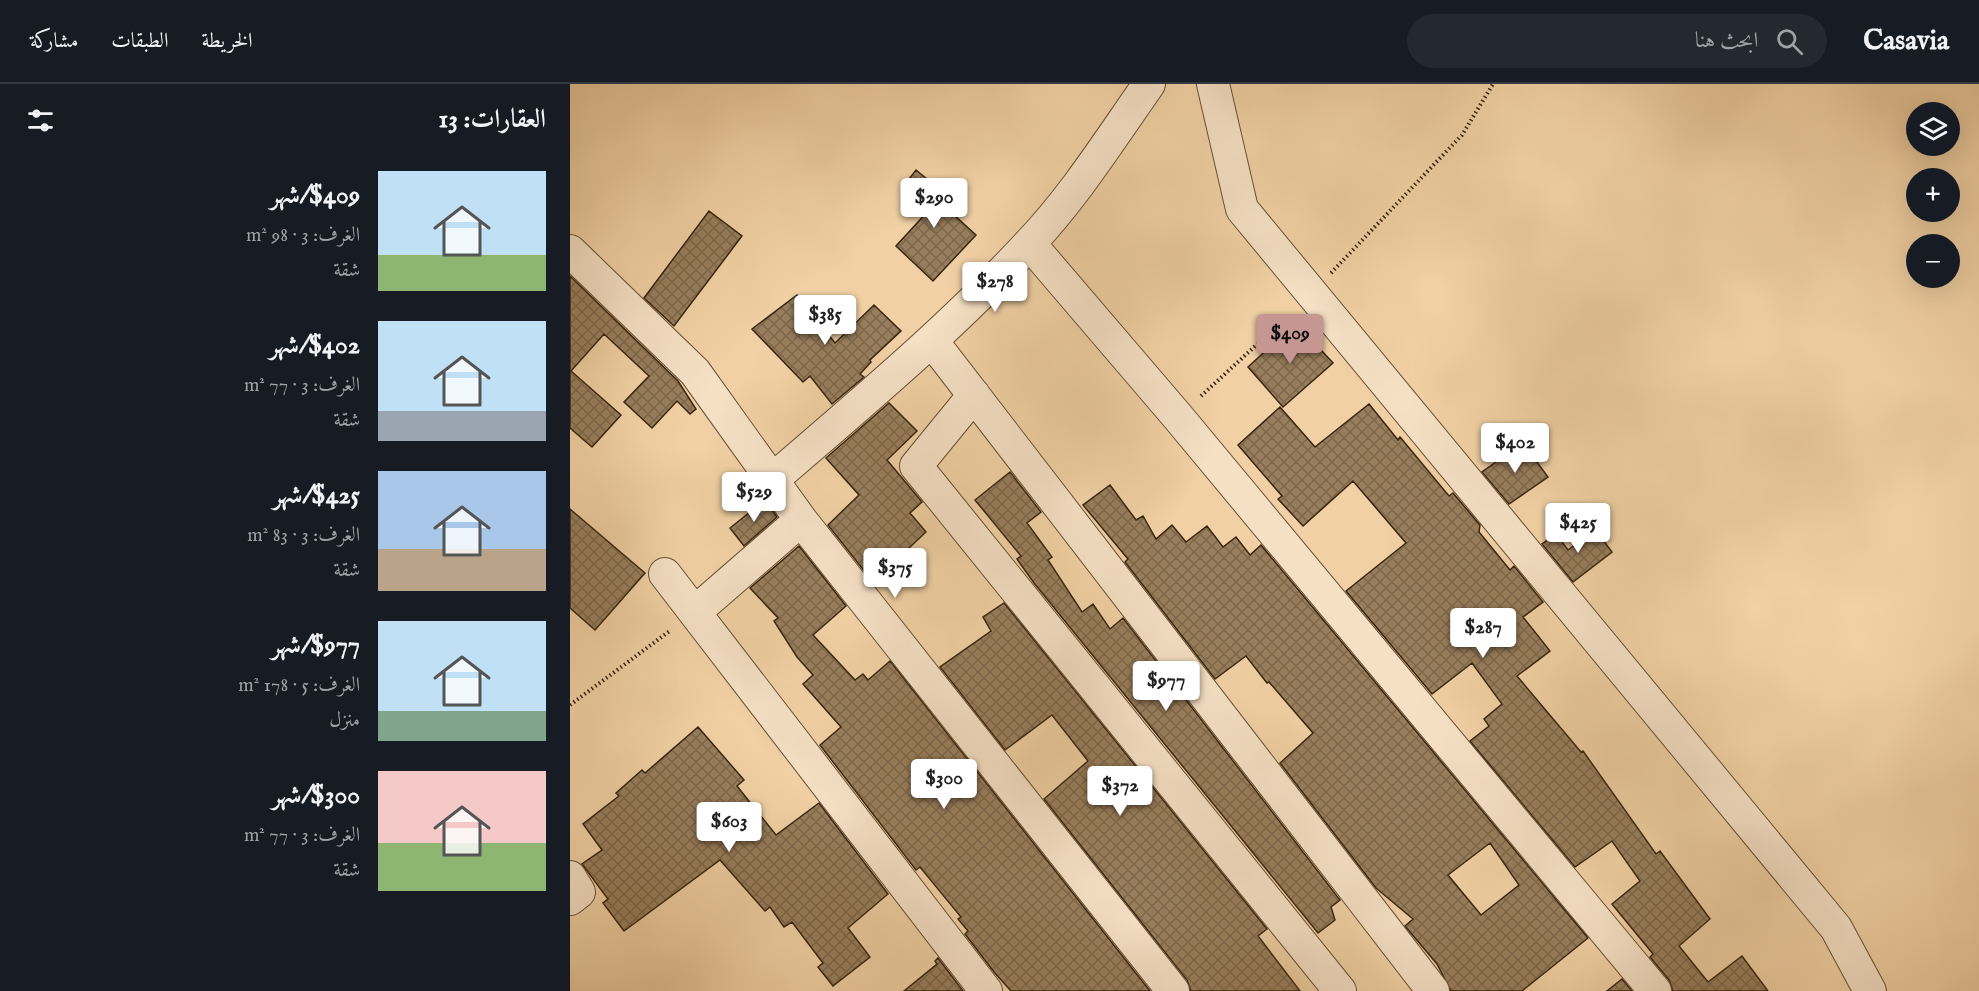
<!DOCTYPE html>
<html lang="ar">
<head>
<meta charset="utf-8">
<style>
  :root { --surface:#171b24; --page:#242831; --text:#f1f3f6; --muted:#9ea1a6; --line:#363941; --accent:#c59692 }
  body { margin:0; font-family:"IM FELL English",Amiri,serif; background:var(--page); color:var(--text); direction:rtl; height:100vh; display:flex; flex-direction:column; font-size:22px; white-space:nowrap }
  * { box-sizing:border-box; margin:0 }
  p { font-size:20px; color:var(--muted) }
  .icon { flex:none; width:33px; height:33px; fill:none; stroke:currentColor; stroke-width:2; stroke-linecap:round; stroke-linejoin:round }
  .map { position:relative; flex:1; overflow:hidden; direction:ltr }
  .drawer { display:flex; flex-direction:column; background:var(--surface); width:570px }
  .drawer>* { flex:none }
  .fabs { position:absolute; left:1336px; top:18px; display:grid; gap:12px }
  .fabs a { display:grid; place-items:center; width:54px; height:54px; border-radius:50%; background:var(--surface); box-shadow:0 6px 24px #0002; font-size:30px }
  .price { position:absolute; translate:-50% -51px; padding:0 14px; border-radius:6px; background:#fff; color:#222; font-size:20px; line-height:39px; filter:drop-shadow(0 2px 3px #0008) }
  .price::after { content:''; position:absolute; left:50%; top:36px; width:18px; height:14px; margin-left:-9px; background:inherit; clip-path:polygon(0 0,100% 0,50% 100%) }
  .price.on { background:var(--accent); color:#111 }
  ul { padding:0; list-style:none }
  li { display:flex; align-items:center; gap:18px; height:150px; padding:0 24px }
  li span { display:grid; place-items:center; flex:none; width:168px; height:120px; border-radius:0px; color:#555 }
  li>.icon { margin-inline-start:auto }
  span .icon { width:72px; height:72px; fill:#fffc; stroke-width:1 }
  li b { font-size:26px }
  h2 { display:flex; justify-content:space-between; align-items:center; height:72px; padding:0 24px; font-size:26px }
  header { display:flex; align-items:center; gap:36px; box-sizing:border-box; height:84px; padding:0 30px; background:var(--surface); border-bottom:2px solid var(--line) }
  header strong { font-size:28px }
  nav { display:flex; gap:33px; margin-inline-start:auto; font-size:21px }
  .search { width:420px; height:54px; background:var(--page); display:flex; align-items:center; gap:15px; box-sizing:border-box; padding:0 21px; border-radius:33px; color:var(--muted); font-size:22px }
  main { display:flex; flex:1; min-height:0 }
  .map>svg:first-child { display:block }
</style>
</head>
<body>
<header>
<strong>Casavia</strong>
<div class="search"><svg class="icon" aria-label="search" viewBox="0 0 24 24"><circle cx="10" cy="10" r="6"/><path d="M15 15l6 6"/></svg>ابحث هنا</div>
<nav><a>الخريطة</a><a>الطبقات</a><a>مشاركة</a></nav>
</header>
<main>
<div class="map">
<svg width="1409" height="907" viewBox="0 0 1409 907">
  <defs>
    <pattern id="building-cross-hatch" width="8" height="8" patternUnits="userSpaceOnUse" patternTransform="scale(1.5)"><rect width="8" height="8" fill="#987e5c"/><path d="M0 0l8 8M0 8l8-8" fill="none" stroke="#7d674a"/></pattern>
  </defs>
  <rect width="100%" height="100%" fill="#f0d0a4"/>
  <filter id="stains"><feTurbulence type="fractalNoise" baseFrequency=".00333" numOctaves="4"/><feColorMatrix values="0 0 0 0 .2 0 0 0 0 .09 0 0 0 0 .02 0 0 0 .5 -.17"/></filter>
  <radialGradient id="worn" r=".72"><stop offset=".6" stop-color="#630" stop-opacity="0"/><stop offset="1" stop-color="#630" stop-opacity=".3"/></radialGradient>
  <path fill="url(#building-cross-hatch)" stroke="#39250f" stroke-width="1.5" fill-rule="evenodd" d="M 346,86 L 390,122 L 383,130 L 406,151 L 363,197 L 326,162 L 359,126 L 332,104 Z
    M 139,127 L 172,152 L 104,242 L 74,214 Z
    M 0,192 L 108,297 L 126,325 L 120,330 L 107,317 L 82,344 L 54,318 L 79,292 L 34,250 L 1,287 L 51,331 L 22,363 L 0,344 Z
    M 227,211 L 265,259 L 304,221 L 331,247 L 300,276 L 301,278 L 290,290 L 294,293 L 262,320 L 240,292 L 233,298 L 182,245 Z
    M 726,239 L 763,279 L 713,323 L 678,283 Z
    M 319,319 L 347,347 L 317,376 L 352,418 L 340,429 L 356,448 L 303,498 L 258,441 L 289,411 L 256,374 Z
    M 799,320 L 828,356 L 830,353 L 879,412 L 883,409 L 910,441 L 909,448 L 940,486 L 944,482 L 973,518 L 953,533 L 980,567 L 947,592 L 1011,668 L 1013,667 L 1086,770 L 1090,767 L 1140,835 L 1109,862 L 1138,898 L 1172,872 L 1198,907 L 1103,907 L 1099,896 L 1080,873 L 1083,870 L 1042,820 L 1070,797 L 1042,757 L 1005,783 L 900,657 L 919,642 L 914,635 L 932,620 L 902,579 L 862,610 L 776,507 L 836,459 L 783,397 L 733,442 L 708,415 L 712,412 L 668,361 L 710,323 L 745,363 Z
    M 953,359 L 978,393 L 939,420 L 912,388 Z
    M 440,388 L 471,428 L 457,439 L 482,473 L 478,476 L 512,528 L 523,520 L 540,545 L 553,534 L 770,816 L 761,823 L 765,836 L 748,849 L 464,499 L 447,475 L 451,472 L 405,416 Z
    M 540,401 L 566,436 L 573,432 L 586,455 L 602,441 L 616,458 L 637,442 L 653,463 L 666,453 L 680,471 L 691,461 L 1018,854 L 952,907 L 881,907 L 867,880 L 835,842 L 843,835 L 806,804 L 710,679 L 743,649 L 699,598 L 697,599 L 676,572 L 645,595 L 555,478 L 558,475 L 513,421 ZM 920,759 L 949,801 L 911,831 L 878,791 Z
    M 195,416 L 207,433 L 174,462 L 160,444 Z
    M 0,425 L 75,489 L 25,546 L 0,524 Z
    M 1025,445 L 1042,468 L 1003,498 L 972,460 L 986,450 L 998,466 Z
    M 229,462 L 276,522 L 243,551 L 285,596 L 293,590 L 298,596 L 320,577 L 580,907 L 441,907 L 424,888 L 395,850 L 398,847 L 388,835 L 391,833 L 350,783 L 346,786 L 250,661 L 271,643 L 233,600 L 243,591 L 227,573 L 204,537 L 208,534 L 180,504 Z
    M 434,519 L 697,845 L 688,852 L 730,907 L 621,907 L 617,896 L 474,715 L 518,677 L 482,631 L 435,666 L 370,583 L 421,547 L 413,533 Z
    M 128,643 L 174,696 L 167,702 L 206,751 L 249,719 L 318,810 L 278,844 L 300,873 L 263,902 L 248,883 L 253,879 L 222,838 L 214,843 L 200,823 L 195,827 L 150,776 L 54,847 L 33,819 L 38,815 L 12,780 L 32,766 L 13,740 L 49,712 L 46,709 L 72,686 L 75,689 Z
    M 368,874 L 393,907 L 334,907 L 367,880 L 365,877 Z
    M 1052,895 L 1062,907 L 1037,907 Z"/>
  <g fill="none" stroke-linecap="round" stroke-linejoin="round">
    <g stroke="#675034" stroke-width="34">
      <path id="street" d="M 643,0 L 672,125 L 1266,844 L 1300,907
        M 460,160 L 608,333 L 1085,907
        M 0,167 L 125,288 L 231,436 L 603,907
        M 362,257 L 863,907
        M 404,311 L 346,382 L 770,907
        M 202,396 C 290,320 379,246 458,161 C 504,113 541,54 579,0
        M 95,490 L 416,907
        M 125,528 L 231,436
        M 0,793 L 9,808 L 0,815"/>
    </g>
    <path stroke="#39250f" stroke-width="4" stroke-dasharray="1.5 3" stroke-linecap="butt" d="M 761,189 L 892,51 L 923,0
      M 631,312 L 720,230
      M 0,621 L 101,546"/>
    <use href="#street" stroke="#f5e0c4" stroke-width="32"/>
  </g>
  <rect width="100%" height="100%" filter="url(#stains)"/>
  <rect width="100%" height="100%" fill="url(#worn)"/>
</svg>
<div class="fabs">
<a><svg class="icon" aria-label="layers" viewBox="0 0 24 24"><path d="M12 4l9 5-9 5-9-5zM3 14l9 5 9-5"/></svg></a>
<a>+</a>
<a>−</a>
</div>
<b class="price" style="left:364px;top:145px">$290</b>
<b class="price" style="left:425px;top:229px">$278</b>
<b class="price" style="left:255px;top:262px">$385</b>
<b class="price on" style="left:720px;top:281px">$409</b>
<b class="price" style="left:945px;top:390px">$402</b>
<b class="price" style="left:184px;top:439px">$529</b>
<b class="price" style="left:1008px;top:470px">$425</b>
<b class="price" style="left:325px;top:515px">$375</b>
<b class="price" style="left:913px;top:575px">$287</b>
<b class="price" style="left:596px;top:628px">$977</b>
<b class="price" style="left:374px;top:726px">$300</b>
<b class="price" style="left:550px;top:733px">$372</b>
<b class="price" style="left:159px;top:769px">$603</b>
</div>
<section class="drawer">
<h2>العقارات: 13<svg class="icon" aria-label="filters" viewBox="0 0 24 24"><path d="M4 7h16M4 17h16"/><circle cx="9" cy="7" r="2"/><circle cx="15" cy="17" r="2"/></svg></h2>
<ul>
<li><span style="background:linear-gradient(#bfe0f5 70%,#8fb573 0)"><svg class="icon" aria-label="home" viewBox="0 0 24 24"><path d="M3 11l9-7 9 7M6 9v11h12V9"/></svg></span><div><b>$409/شهر</b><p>الغرف: 3 · 98 m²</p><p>شقة</p></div></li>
<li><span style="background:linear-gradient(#bfe0f5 75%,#9aa5b1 0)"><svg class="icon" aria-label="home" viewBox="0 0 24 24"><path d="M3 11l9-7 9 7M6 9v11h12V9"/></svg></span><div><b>$402/شهر</b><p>الغرف: 3 · 77 m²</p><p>شقة</p></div></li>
<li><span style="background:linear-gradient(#a9c7e8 65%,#b9a48a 0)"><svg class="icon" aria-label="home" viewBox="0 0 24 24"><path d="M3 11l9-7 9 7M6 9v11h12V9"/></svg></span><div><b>$425/شهر</b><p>الغرف: 3 · 83 m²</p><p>شقة</p></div></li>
<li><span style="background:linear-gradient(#bfe0f5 75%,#7fa58c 0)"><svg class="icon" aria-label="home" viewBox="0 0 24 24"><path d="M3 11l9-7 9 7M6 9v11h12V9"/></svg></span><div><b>$977/شهر</b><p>الغرف: 5 · 178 m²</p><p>منزل</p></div></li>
<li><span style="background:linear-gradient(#f6c9c9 60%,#8fb573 0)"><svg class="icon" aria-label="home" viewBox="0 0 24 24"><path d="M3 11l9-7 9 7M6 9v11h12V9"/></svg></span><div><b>$300/شهر</b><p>الغرف: 3 · 77 m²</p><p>شقة</p></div></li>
</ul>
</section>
</main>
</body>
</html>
